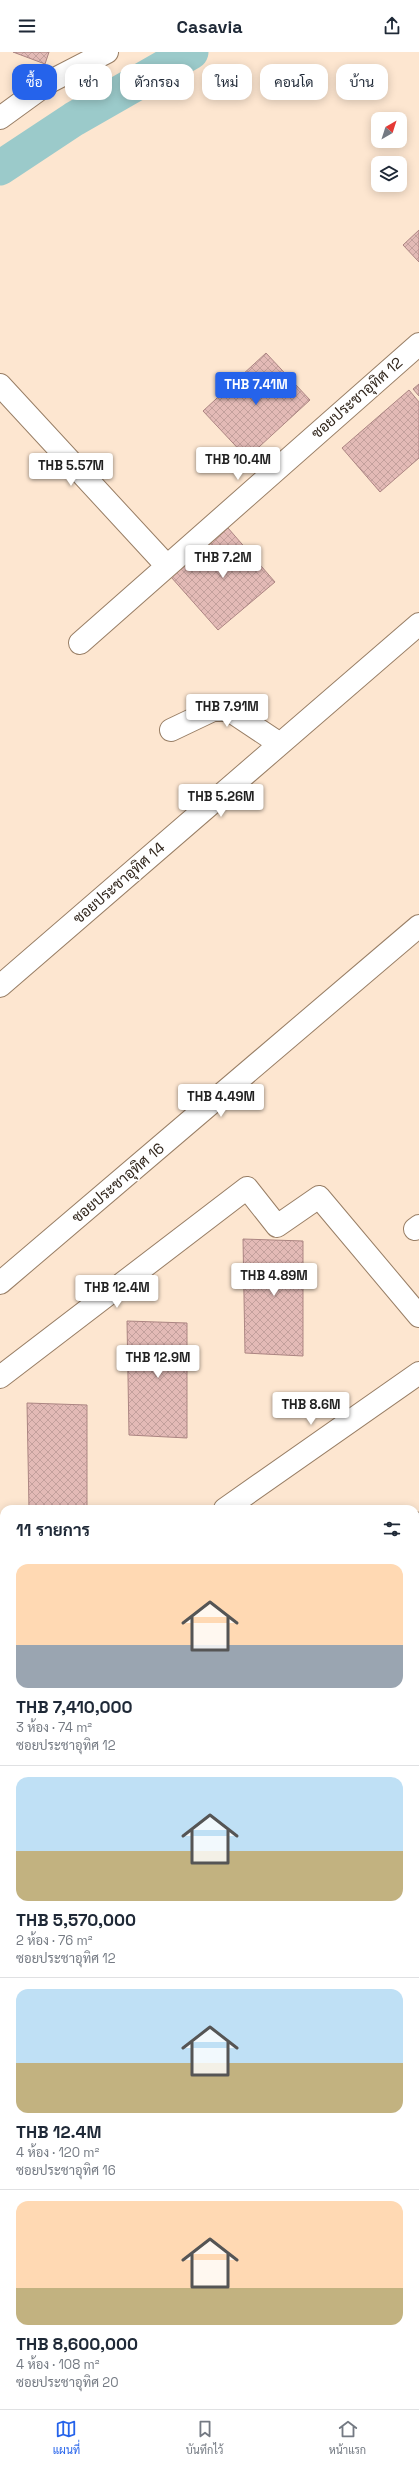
<!DOCTYPE html>
<html lang="th">
<head>
<meta charset="utf-8">
<style>
  :root { --surface:#fff; --page:#f2f2f3; --text:#1f2937; --muted:#747a83; --line:#e0e1e3; --accent:#2563eb }
  body { margin:0; font-family:"Space Grotesk",Sarabun,sans-serif; background:var(--page); color:var(--text); height:100vh; display:flex; flex-direction:column; font-size:15px; white-space:nowrap }
  * { box-sizing:border-box; margin:0 }
  p { font-size:13px; color:var(--muted) }
  .icon { flex:none; width:22px; height:22px; fill:none; stroke:currentColor; stroke-width:2; stroke-linecap:round; stroke-linejoin:round }
  .map { position:relative; flex:1; overflow:hidden }
  .drawer { position:absolute; left:0px; top:1453px; width:419px; height:904px; display:flex; flex-direction:column; background:var(--surface); border-radius:12px 12px 0 0; box-shadow:0 2px 10px #0003 }
  .drawer>* { flex:none }
  .top-card { position:absolute; left:12px; top:12px; width:395px; height:36px; display:flex; gap:8px }
  .needle { width:26px; rotate:39deg }
  .tools { position:absolute; left:371px; top:60px; display:grid; gap:8px }
  .tools a { display:grid; place-items:center; width:36px; height:36px; border-radius:8px; background:var(--surface); box-shadow:0 2px 10px #0003; font-size:20px }
  .price { position:absolute; translate:-50% -34px; padding:0 9px; border-radius:4px; background:#fff; color:#222; font-size:13px; line-height:26px; filter:drop-shadow(0 1px 2px #0008) }
  .price::after { content:''; position:absolute; left:50%; top:24px; width:12px; height:9px; margin-left:-6px; background:inherit; clip-path:polygon(0 0,100% 0,50% 100%) }
  .price.on { background:var(--accent); color:#fff }
  ul { padding:0; list-style:none }
  li { display:grid; align-content:center; gap:8px; height:212px; padding:0 16px }
  li+li { border-top:1px solid var(--line) }
  li span { display:grid; place-items:center; height:124px; border-radius:12px; color:#555 }
  li>.icon { margin-inline-start:auto }
  span .icon { width:72px; height:72px; fill:#fffc; stroke-width:1 }
  li b { font-size:17px }
  h2 { display:flex; justify-content:space-between; align-items:center; height:48px; padding:0 16px; font-size:17px }
  .tag { padding:0 14px; border-radius:12px; background:var(--surface); box-shadow:0 2px 10px #0003; font-size:14px; line-height:36px }
  .tag.on { background:var(--accent); color:#fff }
  header { display:flex; justify-content:space-between; align-items:center; height:52px; padding:0 16px; background:var(--surface); font-size:18px; font-weight:600 }
  .dock { display:flex; justify-content:space-around; align-items:center; height:56px; border-top:1px solid var(--line); background:var(--surface); font-size:11px; color:var(--muted) }
  .dock a { display:grid; justify-items:center; gap:2px }
  .dock .on { color:var(--accent) }
  .map>svg:first-child { display:block }
</style>
</head>
<body>
<header><svg class="icon" aria-label="menu" viewBox="0 0 24 24"><path d="M4 6h16M4 12h16M4 18h16"/></svg>Casavia<svg class="icon" aria-label="share" viewBox="0 0 24 24"><path d="M12 15V3M7 8l5-5 5 5M5 13v7h14v-7"/></svg></header>
<div class="map">
<svg width="419" height="2357" viewBox="0 0 419 2357">
  <defs>
    <pattern id="building-cross-hatch" width="8" height="8" patternUnits="userSpaceOnUse"><rect width="8" height="8" fill="#e3bab6"/><path d="M0 0l8 8M0 8l8-8" fill="none" stroke="#c3a09c"/></pattern>
  </defs>
  <rect width="100%" height="100%" fill="#fde6d0"/>
  <path fill="#f3dbd1" d="M 419,2283 L 419,2357 L 309,2357 L 315,2353 L 415,2353 L 415,2286 Z"/>
  <g fill="none" stroke-linecap="round" stroke-linejoin="round">
    <path stroke="#9bcaca" stroke-width="35" d="M 0,116 L 74,67 L 191,0"/>
  </g>
  <path fill="url(#building-cross-hatch)" stroke="#ac8582" d="M 13,0 L 49,0 L 45,12 Z
    M 419,178 L 419,210 L 403,193 Z
    M 266,301 L 310,348 L 247,406 L 203,359 Z
    M 419,332 L 419,344 L 413,337 Z
    M 409,338 L 419,350 L 419,406 L 380,440 L 342,396 Z
    M 228,476 L 275,530 L 218,578 L 171,525 Z
    M 243,1187 L 303,1189 L 303,1304 L 245,1301 Z
    M 127,1269 L 187,1271 L 187,1386 L 129,1383 Z
    M 27,1351 L 87,1353 L 87,1457 L 29,1457 Z"/>
  <g fill="none" stroke-linecap="round" stroke-linejoin="round">
    <g stroke="#987e65" stroke-width="20">
      <path id="lane" d="M 0,1823 L 4,1829
        M 415,1949 L 419,1946
        M 415,2251 L 419,2249
        M 232,2353 L 235,2357
        M 280,2357 L 285,2353"/>
    </g>
    <g stroke="#987e65" stroke-width="24">
      <path id="street" d="M 0,66 L 51,29 L 107,0
        M 0,333 L 167,514
        M 80,591 L 419,292
        M 171,678 L 213,658 L 229,658 L 280,692
        M 0,934 L 419,572
        M 415,1177 L 419,1174
        M 0,1231 L 419,874
        M 0,1325 L 247,1136 L 277,1174 L 319,1145 L 419,1264
        M 225,1457 L 419,1321
        M 415,1471 L 419,1475
        M 0,1627 L 4,1624
        M 0,1857 L 4,1854
        M 0,2085 L 4,2090"/>
    </g>
    <use href="#lane" stroke="#fff" stroke-width="18"/>
    <use href="#street" stroke="#fff" stroke-width="22"/>
  </g>
  <g text-anchor="middle" stroke-width="3" stroke-linejoin="round" paint-order="stroke">
    <g font-size="15" fill="#32271d" stroke="#fff">
      <text transform="translate(357 346) rotate(-41)" y="5">ซอยประชาอุทิศ 12</text>
      <text transform="translate(119 831) rotate(-41)" y="5">ซอยประชาอุทิศ 14</text>
      <text transform="translate(118 1131) rotate(-40)" y="5">ซอยประชาอุทิศ 16</text>
    </g>
  </g>
</svg>
<div class="tools">
<a><svg class="needle" viewBox="-14 -14 28 28"><path d="M0-13l5 13h-10z" fill="#e53935"/><path d="M0 13l5-13h-10z" fill="#747a83"/></svg></a>
<a><svg class="icon" aria-label="layers" viewBox="0 0 24 24"><path d="M12 4l9 5-9 5-9-5zM3 14l9 5 9-5"/></svg></a>
</div>
<b class="price on" style="left:256px;top:354px">THB 7.41M</b>
<b class="price" style="left:238px;top:429px">THB 10.4M</b>
<b class="price" style="left:71px;top:435px">THB 5.57M</b>
<b class="price" style="left:223px;top:527px">THB 7.2M</b>
<b class="price" style="left:227px;top:676px">THB 7.91M</b>
<b class="price" style="left:221px;top:766px">THB 5.26M</b>
<b class="price" style="left:221px;top:1066px">THB 4.49M</b>
<b class="price" style="left:274px;top:1245px">THB 4.89M</b>
<b class="price" style="left:117px;top:1257px">THB 12.4M</b>
<b class="price" style="left:158px;top:1327px">THB 12.9M</b>
<b class="price" style="left:311px;top:1374px">THB 8.6M</b>
<div class="top-card">
<a class="tag on">ซื้อ</a>
<a class="tag">เช่า</a>
<a class="tag">ตัวกรอง</a>
<a class="tag">ใหม่</a>
<a class="tag">คอนโด</a>
<a class="tag">บ้าน</a>
</div>
<section class="drawer">
<h2>11 รายการ<svg class="icon" aria-label="filters" viewBox="0 0 24 24"><path d="M4 7h16M4 17h16"/><circle cx="9" cy="7" r="2"/><circle cx="15" cy="17" r="2"/></svg></h2>
<ul>
<li><span style="background:linear-gradient(#ffd9b3 65%,#9aa5b1 0)"><svg class="icon" aria-label="home" viewBox="0 0 24 24"><path d="M3 11l9-7 9 7M6 9v11h12V9"/></svg></span><div><b>THB 7,410,000</b><p>3 ห้อง · 74 m²</p><p>ซอยประชาอุทิศ 12</p></div></li>
<li><span style="background:linear-gradient(#bfe0f5 60%,#c2b280 0)"><svg class="icon" aria-label="home" viewBox="0 0 24 24"><path d="M3 11l9-7 9 7M6 9v11h12V9"/></svg></span><div><b>THB 5,570,000</b><p>2 ห้อง · 76 m²</p><p>ซอยประชาอุทิศ 12</p></div></li>
<li><span style="background:linear-gradient(#bfe0f5 60%,#c2b280 0)"><svg class="icon" aria-label="home" viewBox="0 0 24 24"><path d="M3 11l9-7 9 7M6 9v11h12V9"/></svg></span><div><b>THB 12.4M</b><p>4 ห้อง · 120 m²</p><p>ซอยประชาอุทิศ 16</p></div></li>
<li><span style="background:linear-gradient(#ffd9b3 70%,#c2b280 0)"><svg class="icon" aria-label="home" viewBox="0 0 24 24"><path d="M3 11l9-7 9 7M6 9v11h12V9"/></svg></span><div><b>THB 8,600,000</b><p>4 ห้อง · 108 m²</p><p>ซอยประชาอุทิศ 20</p></div></li>
</ul>
</section>
</div>
<nav class="dock">
<a class="on"><svg class="icon" aria-label="map" viewBox="0 0 24 24"><path d="M3 6l6-2 6 2 6-2v14l-6 2-6-2-6 2zM9 4v14M15 6v14"/></svg>แผนที่</a>
<a><svg class="icon" aria-label="saved" viewBox="0 0 24 24"><path d="M7 4h10v16l-5-4-5 4z"/></svg>บันทึกไว้</a>
<a><svg class="icon" aria-label="home" viewBox="0 0 24 24"><path d="M3 11l9-7 9 7M6 9v11h12V9"/></svg>หน้าแรก</a>
</nav>
</body>
</html>
